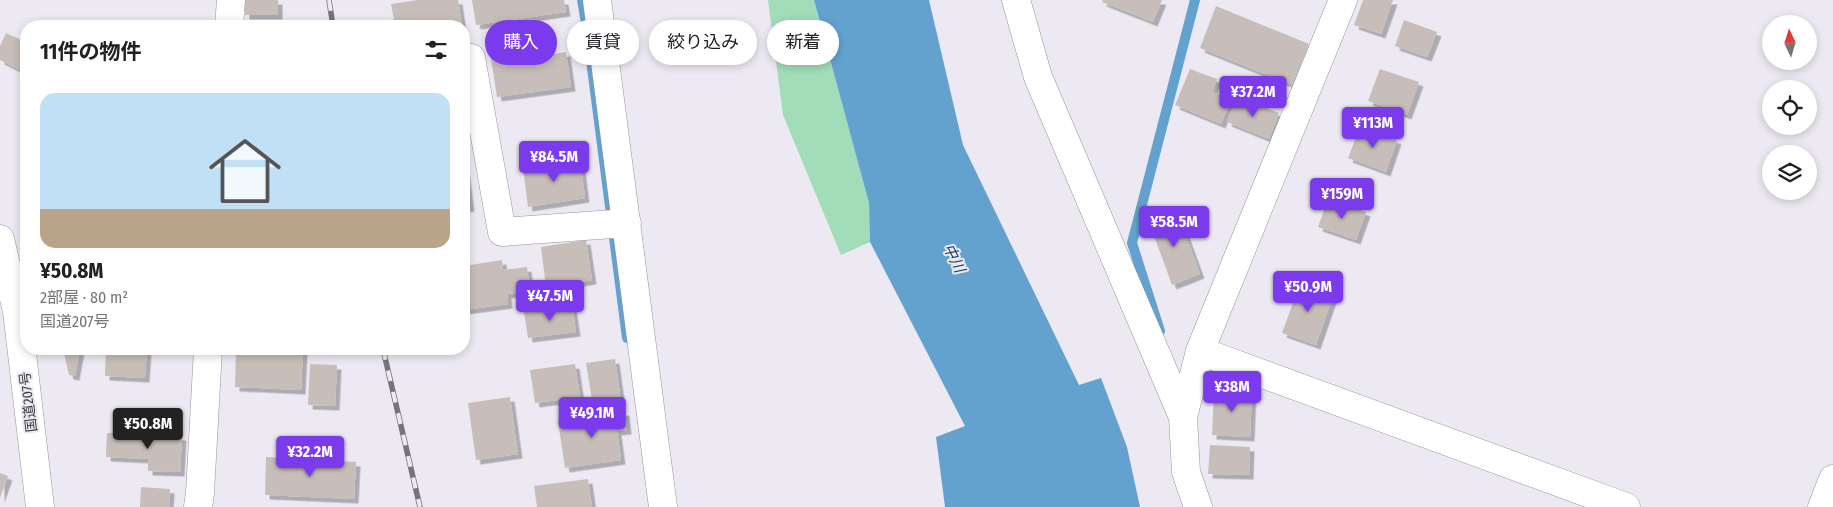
<!DOCTYPE html>
<html lang="ja">
<head>
<meta charset="utf-8">
<style>
  :root { --surface:#fff; --page:#f6f6f6; --text:#202124; --muted:#757577; --accent:#7c3aed }
  body { margin:0; font-family:"Fira Sans Condensed","Noto Sans JP",sans-serif; background:var(--page); color:var(--text); height:100vh; display:flex; flex-direction:column; font-size:19px; white-space:nowrap }
  * { box-sizing:border-box; margin:0 }
  p { font-size:16px; color:var(--muted) }
  .icon { flex:none; width:28px; height:28px; fill:none; stroke:currentColor; stroke-width:2; stroke-linecap:round; stroke-linejoin:round }
  .map { position:relative; flex:1; overflow:hidden }
  .sheet { position:absolute; left:20px; top:20px; width:450px; height:335px; display:flex; flex-direction:column; background:var(--surface); border-radius:20px; box-shadow:0 2px 8px #0003 }
  .sheet>* { flex:none }
  .banner { position:absolute; left:485px; top:20px; width:475px; height:45px; display:flex; gap:10px }
  .needle { width:32px; rotate:356deg }
  .fabs { position:absolute; left:1762px; top:15px; display:grid; gap:10px }
  .fabs a { display:grid; place-items:center; width:55px; height:55px; border-radius:50%; background:var(--surface); box-shadow:0 2px 8px #0003; font-size:25px }
  .price { position:absolute; translate:-50% -42px; padding:0 11px; border-radius:5px; background:var(--accent); color:#fff; font-size:16px; line-height:32px; filter:drop-shadow(0 1px 2px #0008) }
  .price::after { content:''; position:absolute; left:50%; top:30px; width:15px; height:11px; margin-left:-8px; background:inherit; clip-path:polygon(0 0,100% 0,50% 100%) }
  .price.on { background:#222; color:#fff }
  ul { padding:0; list-style:none }
  li { display:grid; align-content:center; gap:10px; height:265px; padding:0 20px }
  li span { display:grid; place-items:center; height:155px; border-radius:15px; color:#555 }
  li>.icon { margin-inline-start:auto }
  span .icon { width:90px; height:90px; fill:#fffc; stroke-width:1 }
  li b { font-size:21px }
  h2 { display:flex; justify-content:space-between; align-items:center; height:60px; padding:0 20px; font-size:21px }
  .pill { padding:0 18px; border-radius:22px; background:var(--surface); box-shadow:0 2px 8px #0003; font-size:18px; line-height:45px }
  .pill.on { background:var(--accent); color:#fff }
  .map>svg:first-child { display:block }
</style>
</head>
<body>
<div class="map">
<svg width="1833" height="507" viewBox="0 0 1833 507">
  <defs>
    <filter id="shadow"><feDropShadow dx="4.5" dy="4.5" stdDeviation="0" flood-color="#0004"/></filter>
  </defs>
  <rect width="100%" height="100%" fill="#ece9f2"/>
  <path fill="#a1ddb8" d="M 768,0 L 814,0 L 869,203 L 870,242 L 841,255 L 783,115 Z"/>
  <path fill="#63a2cf" d="M 814,0 L 929,0 L 963,145 L 1079,385 L 1101,378 L 1127,447 L 1140,507 L 945,507 L 936,437 L 965,426 L 870,242 L 869,203 Z"/>
  <g fill="none" stroke-linecap="round" stroke-linejoin="round">
    <path stroke="#63a2cf" stroke-width="10" d="M 582,0 L 587,29 L 627,338
      M 1160,331 L 1132,243 L 1195,0"/>
  </g>
  <path fill="#c7beb9" filter="url(#shadow)" d="M 245,0 L 278,0 L 278,15 L 245,15 Z
    M 418,0 L 458,0 L 462,26 L 395,26 L 391,4 Z
    M 472,0 L 564,0 L 566,12 L 476,25 Z
    M 1103,0 L 1162,0 L 1153,22 L 1102,2 Z
    M 1363,0 L 1393,0 L 1381,34 L 1354,25 Z
    M 1216,6 L 1309,44 L 1292,85 L 1200,48 Z
    M 1404,20 L 1437,32 L 1427,57 L 1395,46 Z
    M 6,33 L 26,42 L 26,73 L 0,60 L 0,46 Z
    M 531,48 L 533,57 L 566,52 L 571,87 L 497,97 L 490,53 Z
    M 1190,69 L 1217,79 L 1212,92 L 1231,99 L 1221,124 L 1175,105 Z
    M 1380,69 L 1419,82 L 1407,115 L 1368,101 Z
    M 1237,97 L 1279,113 L 1269,139 L 1227,122 Z
    M 1360,127 L 1397,140 L 1386,172 L 1348,158 Z
    M 580,159 L 585,198 L 528,207 L 523,167 Z
    M 465,168 L 470,207 L 464,208 L 464,169 Z
    M 1328,199 L 1366,212 L 1356,240 L 1318,227 Z
    M 1177,211 L 1200,274 L 1172,285 L 1149,222 Z
    M 586,240 L 592,280 L 546,287 L 541,247 Z
    M 502,260 L 503,270 L 527,267 L 530,291 L 507,294 L 508,304 L 464,310 L 464,266 Z
    M 1301,281 L 1334,293 L 1316,345 L 1282,333 Z
    M 572,305 L 576,332 L 528,338 L 524,312 Z
    M 63,349 L 80,349 L 75,376 L 69,375 Z
    M 106,349 L 147,349 L 145,378 L 105,376 Z
    M 236,349 L 303,349 L 301,390 L 235,387 Z
    M 615,359 L 621,402 L 593,406 L 586,363 Z
    M 310,364 L 337,365 L 335,406 L 308,405 Z
    M 575,364 L 580,397 L 535,403 L 530,370 Z
    M 1214,389 L 1252,390 L 1250,437 L 1212,435 Z
    M 510,397 L 518,454 L 476,460 L 468,403 Z
    M 625,411 L 627,430 L 617,431 L 621,460 L 565,468 L 558,421 Z
    M 107,433 L 182,436 L 180,472 L 148,471 L 148,459 L 106,457 Z
    M 1210,445 L 1250,447 L 1249,475 L 1208,474 Z
    M 266,457 L 356,462 L 354,499 L 265,495 Z
    M 0,473 L 8,476 L 0,498 Z
    M 588,479 L 592,507 L 537,507 L 534,486 Z
    M 141,487 L 170,489 L 169,507 L 140,507 Z"/>
  <g fill="none" stroke-linecap="round" stroke-linejoin="round">
    <g stroke="#96949c" stroke-width="29">
      <path id="minor" d="M 597,0 L 663,507
        M 1016,0 L 1038,77 L 1183,417
        M 229,26 L 231,0
        M 464,58 L 471,58 L 502,232 L 627,223
        M 1200,351 L 1626,507
        M 198,507 L 200,493 L 208,349
        M 1198,507 L 1186,472 L 1183,417 L 1200,351 L 1343,0
        M 1822,507 L 1833,479"/>
    </g>
    <g stroke="#96949c" stroke-width="29">
      <path id="highway" d="M 0,239 L 17,311 L 40,507"/>
    </g>
    <use href="#minor" stroke="#fff" stroke-width="28"/>
    <use href="#highway" stroke="#fff" stroke-width="28"/>
    <g stroke="#76747a" stroke-width="5.5">
      <path id="rail" d="M 329,0 L 333,26
        M 383,349 L 420,507"/>
    </g>
    <use href="#rail" stroke="#ece9f2" stroke-width="4" stroke-dasharray="11" stroke-linecap="butt"/>
  </g>
  <g text-anchor="middle" stroke-width="4" stroke-linejoin="round" paint-order="stroke">
    <g font-size="14" fill="#3b3a3e" stroke="#ece9f2">
      <text transform="translate(28 402) rotate(-97)" y="5">国道207号</text>
    </g>
    <g font-size="15" font-style="italic" fill="#053958" stroke="#ece9f2">
      <text transform="translate(954 258) rotate(64)" y="5">中川</text>
    </g>
  </g>
</svg>
<div class="fabs">
<a><svg class="needle" viewBox="-14 -14 28 28"><path d="M0-13l5 13h-10z" fill="#e53935"/><path d="M0 13l5-13h-10z" fill="#757577"/></svg></a>
<a><svg class="icon" aria-label="locate" viewBox="0 0 24 24"><circle cx="12" cy="12" r="6"/><path d="M12 2v4M12 18v4M2 12h4M18 12h4"/></svg></a>
<a><svg class="icon" aria-label="layers" viewBox="0 0 24 24"><path d="M12 4l9 5-9 5-9-5zM3 14l9 5 9-5"/></svg></a>
</div>
<b class="price" style="left:1253px;top:118px">¥37.2M</b>
<b class="price" style="left:1373px;top:149px">¥113M</b>
<b class="price" style="left:554px;top:183px">¥84.5M</b>
<b class="price" style="left:1342px;top:220px">¥159M</b>
<b class="price" style="left:1174px;top:248px">¥58.5M</b>
<b class="price" style="left:1308px;top:313px">¥50.9M</b>
<b class="price" style="left:550px;top:322px">¥47.5M</b>
<b class="price" style="left:1232px;top:413px">¥38M</b>
<b class="price" style="left:592px;top:439px">¥49.1M</b>
<b class="price on" style="left:148px;top:450px">¥50.8M</b>
<b class="price" style="left:310px;top:478px">¥32.2M</b>
<div class="banner">
<a class="pill on">購入</a>
<a class="pill">賃貸</a>
<a class="pill">絞り込み</a>
<a class="pill">新着</a>
</div>
<section class="sheet">
<h2>11件の物件<svg class="icon" aria-label="filters" viewBox="0 0 24 24"><path d="M4 7h16M4 17h16"/><circle cx="9" cy="7" r="2"/><circle cx="15" cy="17" r="2"/></svg></h2>
<ul>
<li><span style="background:linear-gradient(#bfe0f5 75%,#b9a48a 0)"><svg class="icon" aria-label="home" viewBox="0 0 24 24"><path d="M3 11l9-7 9 7M6 9v11h12V9"/></svg></span><div><b>¥50.8M</b><p>2部屋 · 80 m²</p><p>国道207号</p></div></li>
</ul>
</section>
</div>
</body>
</html>
